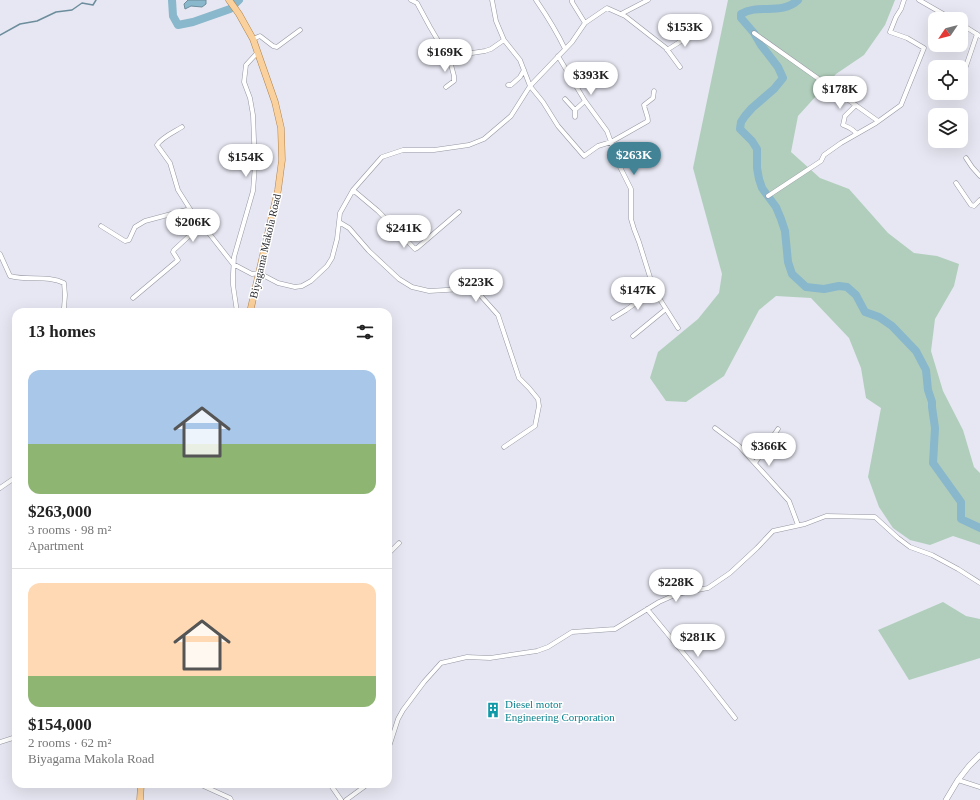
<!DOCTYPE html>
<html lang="en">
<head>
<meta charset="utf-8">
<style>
  :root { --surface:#fff; --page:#f2f2f2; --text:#222; --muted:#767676; --line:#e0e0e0; --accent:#438396 }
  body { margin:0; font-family:"Times New Roman",serif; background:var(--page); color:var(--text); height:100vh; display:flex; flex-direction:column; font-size:15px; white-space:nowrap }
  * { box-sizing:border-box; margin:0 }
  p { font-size:13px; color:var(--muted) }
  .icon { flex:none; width:22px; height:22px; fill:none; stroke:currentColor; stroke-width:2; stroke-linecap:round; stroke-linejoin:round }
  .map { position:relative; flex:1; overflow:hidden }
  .drawer { position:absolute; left:12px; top:308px; width:380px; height:480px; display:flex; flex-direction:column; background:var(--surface); border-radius:12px; box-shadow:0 4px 16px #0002 }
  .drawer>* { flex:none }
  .needle { width:26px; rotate:235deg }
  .fabs { position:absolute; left:928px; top:12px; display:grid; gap:8px }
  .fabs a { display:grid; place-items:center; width:40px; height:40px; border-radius:8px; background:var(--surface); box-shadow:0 4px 16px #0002; font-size:20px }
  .price { position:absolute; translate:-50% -34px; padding:0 9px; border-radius:14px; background:#fff; color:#222; font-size:13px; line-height:26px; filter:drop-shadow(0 1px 2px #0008) }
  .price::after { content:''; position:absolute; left:50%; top:24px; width:12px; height:9px; margin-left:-6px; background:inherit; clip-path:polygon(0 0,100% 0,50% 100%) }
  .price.active { background:var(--accent); color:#fff }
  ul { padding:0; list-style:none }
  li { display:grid; align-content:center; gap:8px; height:212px; padding:0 16px }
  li+li { border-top:1px solid var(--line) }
  li span { display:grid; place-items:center; height:124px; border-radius:12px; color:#555 }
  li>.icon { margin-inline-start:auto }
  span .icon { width:72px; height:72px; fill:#fffc; stroke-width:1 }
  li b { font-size:17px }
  h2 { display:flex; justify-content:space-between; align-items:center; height:48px; padding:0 16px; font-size:17px }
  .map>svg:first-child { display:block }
</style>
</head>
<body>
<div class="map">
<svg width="980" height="800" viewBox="0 0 980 800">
  <rect width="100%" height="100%" fill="#e6e7f2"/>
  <path fill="#b1cebc" d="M 728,0 L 895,0 L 885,25 L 864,55 L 836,74 L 798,116 L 791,152 L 820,178 L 849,189 L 888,233 L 914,253 L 937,256 L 959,264 L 954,286 L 935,319 L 931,351 L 943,391 L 963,430 L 974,467 L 980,473 L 980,545 L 953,536 L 930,545 L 910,540 L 893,528 L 879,507 L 868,477 L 881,408 L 866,398 L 861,368 L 849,338 L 811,298 L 776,296 L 759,310 L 724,376 L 686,402 L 666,401 L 650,378 L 658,352 L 698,319 L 719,293 L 722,274 L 693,168 Z
    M 943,602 L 966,616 L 980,619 L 980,658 L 909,680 L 878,630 Z"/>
  <path fill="#89b7cb" stroke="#6c8d9c" d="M 188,0 L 206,0 L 206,4 L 202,7 L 191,6 L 185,9 L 184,4 Z"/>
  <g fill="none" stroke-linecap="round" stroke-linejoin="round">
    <path stroke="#6c8d9c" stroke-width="1.5" d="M 0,35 L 20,24 L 37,21 L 56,12 L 72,10 L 82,3 L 93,5 L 96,0"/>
    <path stroke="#89b7cb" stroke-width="8" d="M 172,0 L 173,16 L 178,25 L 193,22 L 230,9 L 239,0
      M 798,0 C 781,16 759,3 741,14 L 741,18 L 754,33 L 761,45 L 778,67 L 783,78 L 774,89 L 752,108 L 745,116 L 741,122 L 740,129 L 752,141 L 757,149 L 757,168 L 759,179 L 762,188 L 776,207 L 781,219 L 785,231 L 788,262 L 792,274 L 806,287 L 824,289 L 839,286 L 847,287 L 856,295 L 865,312 L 879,317 L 892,326 L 916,351 L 926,370 L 928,390 L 932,402 L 932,407 L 935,428 L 933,463 L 961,502 L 961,519 L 980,528"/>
    <g stroke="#9597a1" stroke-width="5">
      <path id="minor" d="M 411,0 L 417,3 L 430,27 L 450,61 L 472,53 L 485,51 L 491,49 L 504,40
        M 536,0 C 547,16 557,32 565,49
        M 572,0 L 572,2 L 585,23
        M 919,0 L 952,19
        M 621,14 L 648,0
        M 961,24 L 980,36
        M 754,33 L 878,121
        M 253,39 L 260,36 L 273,46 L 277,47 L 300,30
        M 667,50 L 678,43 L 694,32
        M 558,56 L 585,101 L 607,131 L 611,142 L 648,121 C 648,115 645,111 644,105 L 653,98 L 654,91
        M 963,75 L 977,34
        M 508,85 L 511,85 L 520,77 L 524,70
        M 446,87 L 454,81 L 454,76 L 450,61
        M 565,99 L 575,110
        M 856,105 L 845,116 L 843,125 C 848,127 854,129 856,134
        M 575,117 L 575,110 L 585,101
        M 182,127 C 174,132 162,137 157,145 L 170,163 L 178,190 L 190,209 L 233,264 L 252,274 L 259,273 L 278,283 L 295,287 L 302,286 L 311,281 L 327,266 L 332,258 L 337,239 L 340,213 L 353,190 L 382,157 L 403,150 L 434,150 L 469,145 L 484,139 L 511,116 L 530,86 L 520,60 L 504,40 L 496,21 L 492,0
        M 966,158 L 972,167 L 980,176
        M 956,183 L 971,205 L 974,206 L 980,200
        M 353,190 L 378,211 L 415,249 L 417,248 L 459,212
        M 768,196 L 821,161 L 824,155 L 841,143 L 876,123 L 901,105 L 924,48 L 907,38 L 890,32 L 896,17 L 901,9 L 904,0
        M 339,222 L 349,228 L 369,251 L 399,279 L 412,287 L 429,291 L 463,289 L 481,296 L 498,315 L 519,378 L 529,388 L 538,399 L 539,406 L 535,426 L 504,447
        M 101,226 L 125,241 L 129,240 L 135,227 L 145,221 L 190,209
        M 0,254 L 10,276 C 28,281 48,275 64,283 L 65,295 L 64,308 L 66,312
        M 133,298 L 177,261 L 178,260 L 173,252 L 174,250 L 202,224
        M 237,312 L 233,285 L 233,274 L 234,257 L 253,191 L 255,165 L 253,115 L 250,98 L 244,82 L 246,65 L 258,52
        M 613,318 L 626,310 L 654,290
        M 678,328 L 654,290 L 639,242 L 634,229 L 631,219 L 631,189 L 620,167 L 611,142 L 598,146 L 584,156 L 558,126 L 543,102 L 530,86 L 572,42 L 585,23 L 607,8 L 625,16 L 666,48 L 680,67
        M 633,336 L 666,309
        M 715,428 L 739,446 L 789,501 L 798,525
        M 755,463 L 778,429
        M 0,488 L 16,477
        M 388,554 L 399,543
        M 647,609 L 699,672 L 735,718
        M 0,742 L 16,737
        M 388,750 L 398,719 L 403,710 L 424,682 L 441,663 L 467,657 L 490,658 L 537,651 L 548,647 L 572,632 L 615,629 L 659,602 L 677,594 L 708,588 L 730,573 L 757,548 L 773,531 L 805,524 L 826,516 L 875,517 L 898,538 L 910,547 L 932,555 L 958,569 L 980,583
        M 958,780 L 980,787
        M 199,784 L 230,798 L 231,800
        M 330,784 L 341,800
        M 346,800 L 368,784"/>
    </g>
    <g stroke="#9597a1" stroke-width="6">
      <path id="tertiary" d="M 946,800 L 958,780 L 969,766 L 980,755"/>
    </g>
    <g stroke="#af824b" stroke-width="7">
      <path id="primary" d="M 229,0 L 239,14 L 253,39 L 275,102 L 281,128 L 282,160 L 278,190 L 250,312
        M 140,800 L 141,784"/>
    </g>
    <use href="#minor" stroke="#fff" stroke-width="4"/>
    <use href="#tertiary" stroke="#fff" stroke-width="5"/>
    <use href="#primary" stroke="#fad09c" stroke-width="6"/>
  </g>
  <defs>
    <g id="building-bare" transform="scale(1.2)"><path d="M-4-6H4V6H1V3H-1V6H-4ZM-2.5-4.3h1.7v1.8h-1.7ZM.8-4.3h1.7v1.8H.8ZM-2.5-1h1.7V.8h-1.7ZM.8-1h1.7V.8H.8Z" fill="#0f9aa8" stroke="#fff" stroke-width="2.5" paint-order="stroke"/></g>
  </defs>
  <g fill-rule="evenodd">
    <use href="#building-bare" x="493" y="710"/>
  </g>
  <g text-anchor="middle" stroke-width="3" stroke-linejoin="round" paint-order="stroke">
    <g font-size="11" fill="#292a2e" stroke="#fff">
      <text transform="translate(265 246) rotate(-77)" y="4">Biyagama Makola Road</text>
    </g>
    <g font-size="11" fill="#0d838f" stroke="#fff" text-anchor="start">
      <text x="505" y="708">Diesel motor<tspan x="505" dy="13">Engineering Corporation</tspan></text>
    </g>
  </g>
</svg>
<div class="fabs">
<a><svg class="needle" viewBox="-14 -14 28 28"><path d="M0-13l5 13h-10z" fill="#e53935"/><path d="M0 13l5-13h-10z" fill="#767676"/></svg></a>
<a><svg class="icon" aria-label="locate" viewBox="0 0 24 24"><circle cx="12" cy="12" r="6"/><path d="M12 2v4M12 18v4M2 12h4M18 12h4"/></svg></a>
<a><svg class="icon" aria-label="layers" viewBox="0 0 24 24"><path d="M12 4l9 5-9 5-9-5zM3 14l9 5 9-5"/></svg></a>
</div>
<b class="price" style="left:685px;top:48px">$153K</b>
<b class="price" style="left:445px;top:73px">$169K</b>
<b class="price" style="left:591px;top:96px">$393K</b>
<b class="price" style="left:840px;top:110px">$178K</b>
<b class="price active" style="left:634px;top:176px">$263K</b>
<b class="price" style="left:246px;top:178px">$154K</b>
<b class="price" style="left:193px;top:243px">$206K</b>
<b class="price" style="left:404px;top:249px">$241K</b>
<b class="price" style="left:476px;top:303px">$223K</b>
<b class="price" style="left:638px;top:311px">$147K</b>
<b class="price" style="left:769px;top:467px">$366K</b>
<b class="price" style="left:676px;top:603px">$228K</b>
<b class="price" style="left:698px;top:658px">$281K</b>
<section class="drawer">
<h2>13 homes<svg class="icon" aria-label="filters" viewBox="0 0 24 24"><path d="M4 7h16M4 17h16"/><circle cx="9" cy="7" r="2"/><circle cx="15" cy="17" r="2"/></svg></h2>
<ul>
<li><span style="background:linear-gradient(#a9c7e8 60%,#8fb573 0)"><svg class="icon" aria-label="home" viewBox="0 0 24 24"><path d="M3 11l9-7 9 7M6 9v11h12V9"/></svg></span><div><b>$263,000</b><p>3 rooms · 98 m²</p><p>Apartment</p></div></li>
<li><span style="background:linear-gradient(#ffd9b3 75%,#8fb573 0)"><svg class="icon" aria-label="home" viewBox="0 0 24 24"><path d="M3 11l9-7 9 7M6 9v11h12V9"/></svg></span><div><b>$154,000</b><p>2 rooms · 62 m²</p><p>Biyagama Makola Road</p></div></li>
</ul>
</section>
</div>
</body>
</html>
